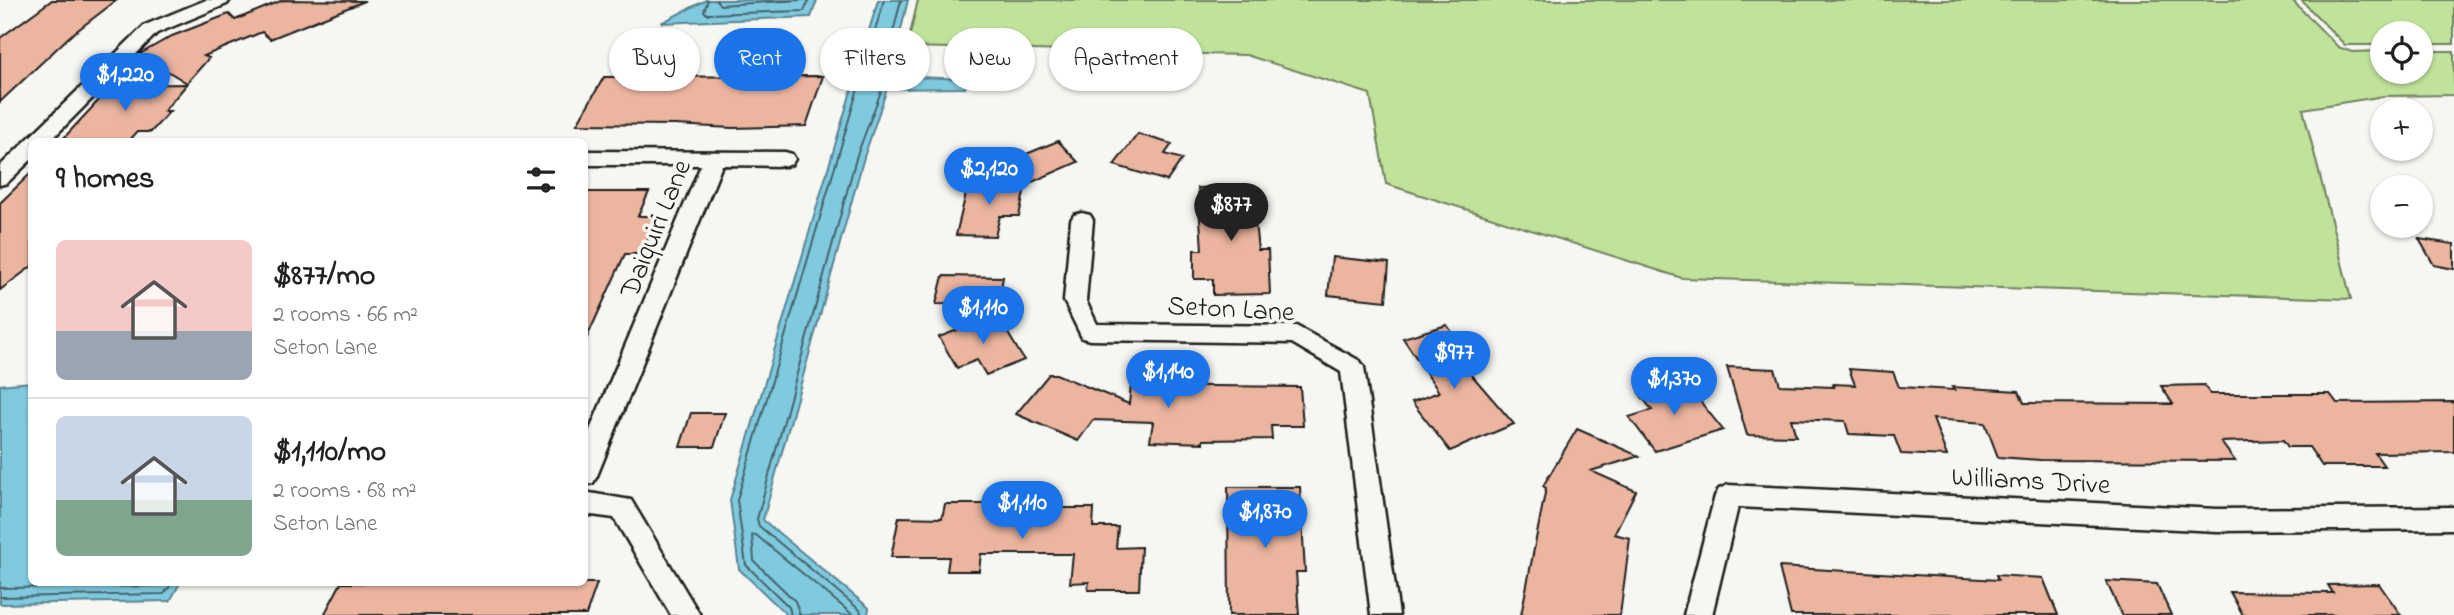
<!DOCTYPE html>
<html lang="en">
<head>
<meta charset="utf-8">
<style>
  :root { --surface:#fff; --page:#f6f6f6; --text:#222; --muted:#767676; --line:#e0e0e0; --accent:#1a73e8 }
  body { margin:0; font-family:"Indie Flower",sans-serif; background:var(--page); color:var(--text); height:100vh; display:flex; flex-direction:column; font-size:26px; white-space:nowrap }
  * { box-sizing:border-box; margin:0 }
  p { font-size:23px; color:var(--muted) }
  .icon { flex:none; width:38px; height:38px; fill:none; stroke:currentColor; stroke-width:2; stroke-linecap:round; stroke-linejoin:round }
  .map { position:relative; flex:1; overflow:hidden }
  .sheet { position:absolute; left:28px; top:138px; width:560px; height:448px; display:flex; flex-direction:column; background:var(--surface); border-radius:10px; box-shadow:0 2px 5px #0004 }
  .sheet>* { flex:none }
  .banner { position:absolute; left:609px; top:28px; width:665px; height:63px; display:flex; gap:14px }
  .buttons { position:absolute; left:2370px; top:21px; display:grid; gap:14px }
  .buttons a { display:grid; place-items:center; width:63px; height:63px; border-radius:50%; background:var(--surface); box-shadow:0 2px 5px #0004; font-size:35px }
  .price { position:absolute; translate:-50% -60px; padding:0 16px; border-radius:24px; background:var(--accent); color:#fff; font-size:23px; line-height:46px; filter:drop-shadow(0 2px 4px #0008) }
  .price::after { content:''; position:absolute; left:50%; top:42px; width:21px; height:16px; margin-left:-10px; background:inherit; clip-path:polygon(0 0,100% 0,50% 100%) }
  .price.current { background:#222; color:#fff }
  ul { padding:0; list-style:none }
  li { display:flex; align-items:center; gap:21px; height:175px; padding:0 28px }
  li+li { border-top:2px solid var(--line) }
  li span { display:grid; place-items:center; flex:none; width:196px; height:140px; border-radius:10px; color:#555 }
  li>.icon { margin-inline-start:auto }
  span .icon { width:84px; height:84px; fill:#fffc; stroke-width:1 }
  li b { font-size:30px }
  h2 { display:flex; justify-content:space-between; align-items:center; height:84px; padding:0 28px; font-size:30px }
  .pill { padding:0 24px; border-radius:32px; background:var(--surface); box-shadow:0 2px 5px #0004; font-size:24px; line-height:63px }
  .pill.current { background:var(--accent); color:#fff }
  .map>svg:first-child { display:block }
</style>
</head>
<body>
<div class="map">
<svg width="2454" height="615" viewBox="0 0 2454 615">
  <rect width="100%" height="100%" fill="#f6f6f2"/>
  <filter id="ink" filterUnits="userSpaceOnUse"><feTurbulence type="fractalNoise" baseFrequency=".0143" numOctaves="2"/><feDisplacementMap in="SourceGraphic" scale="14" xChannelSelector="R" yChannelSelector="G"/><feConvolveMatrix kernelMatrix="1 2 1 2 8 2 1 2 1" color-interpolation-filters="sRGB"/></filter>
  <g filter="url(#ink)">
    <path fill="#c0e29b" stroke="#6e7f5c" stroke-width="2" d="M 918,0 L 2292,0 L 2338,47 L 2352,52 L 2382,51 L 2382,72 L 2420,72 L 2420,51 L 2454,51 L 2454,95 L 2384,96 L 2303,109 L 2351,299 L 1682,278 L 1386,184 L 1370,94 L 1246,55 L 907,47 Z
      M 2301,0 L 2454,0 L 2454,44 L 2420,44 L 2420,33 L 2382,33 L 2382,45 L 2345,45 Z"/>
    <path fill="#80cae0" stroke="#588492" stroke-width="2" d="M 706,0 L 817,0 L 811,17 L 661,23 Z
      M 878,0 L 908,0 L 890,76 L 967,79 L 965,88 L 887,89 L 864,157 L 763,520 L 869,608 L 868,615 L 787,615 L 739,569 L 730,500 Z
      M 31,382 L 32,583 L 180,583 L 170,601 L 0,604 L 0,385 Z"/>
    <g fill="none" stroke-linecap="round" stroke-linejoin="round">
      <path stroke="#44626a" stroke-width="2" d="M 708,0 L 704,11 L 707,14 L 804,11 L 809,0
        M 716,0 L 720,5 L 800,0
        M 0,588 L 159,586 L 162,583
        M 0,597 L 164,594 L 172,583
        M 791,615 L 789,607 L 746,565 L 737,500 L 884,0
        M 800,615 L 795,601 L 754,561 L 752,535 L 756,535 L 853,615
        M 862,615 L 860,610 L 759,526 L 757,519 L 857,155 L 885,81 L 883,73 L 901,0"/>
    </g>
    <path fill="#ebb59f" stroke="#1c1c1c" stroke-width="2" d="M 52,0 L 117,0 L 70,36 L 0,102 L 0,38 Z
      M 283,0 L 365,1 L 270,39 L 262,32 L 204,56 L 209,58 L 187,83 L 140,54 L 172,36 L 229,14 L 235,20 Z
      M 823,76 L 806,126 L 732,128 L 675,125 L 577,124 L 604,77 Z
      M 187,84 L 164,111 L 170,111 L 151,132 L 137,132 L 128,142 L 60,142 L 113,85 Z
      M 1138,134 L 1172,144 L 1165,154 L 1182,159 L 1167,181 L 1114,165 Z
      M 1058,141 L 1078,162 L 1032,182 L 1012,160 Z
      M 32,172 L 32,266 L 0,290 L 0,203 Z
      M 969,181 L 1026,183 L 1019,216 L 1000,216 L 995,236 L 956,235 Z
      M 1251,186 L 1258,250 L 1268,250 L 1270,294 L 1213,295 L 1213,279 L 1194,279 L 1194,250 L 1202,250 L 1198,188 Z
      M 584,192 L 649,192 L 638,216 L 658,216 L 641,254 L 625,254 L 584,344 Z
      M 2419,239 L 2454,244 L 2454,269 L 2434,265 Z
      M 1332,257 L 1389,263 L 1386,301 L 1328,295 Z
      M 943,276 L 1003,277 L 998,305 L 936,304 Z
      M 997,315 L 1024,360 L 986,375 L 977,360 L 957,368 L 939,337 Z
      M 1447,325 L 1474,363 L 1464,366 L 1514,424 L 1450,451 L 1412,402 L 1439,392 L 1403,338 Z
      M 1727,367 L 1775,369 L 1780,385 L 1834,387 L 1833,384 L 1855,385 L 1849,369 L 1893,372 L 1899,387 L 1954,390 L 1952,387 L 2019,391 L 2024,403 L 2173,404 L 2161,386 L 2204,385 L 2210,394 L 2330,394 L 2337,403 L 2454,402 L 2454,452 L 2375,453 L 2384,466 L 2322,466 L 2309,447 L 2288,447 L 2283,440 L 2221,442 L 2235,461 L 2040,460 L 1998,457 L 1985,423 L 1933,419 L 1947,456 L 1901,454 L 1894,436 L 1849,434 L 1845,421 L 1791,419 L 1796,436 L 1747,435 Z
      M 1049,374 L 1056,374 L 1129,404 L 1131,385 L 1300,387 L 1303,426 L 1271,426 L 1272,439 L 1203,440 L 1203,443 L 1150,441 L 1153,422 L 1093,420 L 1078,441 L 1016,414 Z
      M 1683,380 L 1723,430 L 1655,451 L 1629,417 L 1652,410 L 1639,393 Z
      M 691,413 L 725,413 L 714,447 L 680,447 Z
      M 1577,429 L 1639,456 L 1591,471 L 1636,491 L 1614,534 L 1630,538 L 1620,615 L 1521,615 L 1546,488 L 1543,486 Z
      M 1228,487 L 1300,487 L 1305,572 L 1296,572 L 1299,615 L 1229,615 Z
      M 945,504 L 989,504 L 988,508 L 1094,508 L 1093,527 L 1118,527 L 1116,548 L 1141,547 L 1139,590 L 1088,590 L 1089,582 L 1070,583 L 1073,554 L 981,554 L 979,571 L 947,571 L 949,557 L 891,557 L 899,517 L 942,518 Z
      M 1779,567 L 1998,580 L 1996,575 L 2043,578 L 2058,615 L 1791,615 Z
      M 2106,581 L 2157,584 L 2171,615 L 2122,615 Z
      M 341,583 L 597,583 L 586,615 L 324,615 Z
      M 2379,584 L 2401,615 L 2243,615 L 2230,592 L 2333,593 L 2328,585 Z"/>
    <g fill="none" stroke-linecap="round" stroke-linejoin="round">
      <g stroke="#1c1c1c" stroke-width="5">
        <path id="minor" d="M 206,0 L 230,0 L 227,4 L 157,33 L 49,142 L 32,142 L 32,159 L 7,183 L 0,185 L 0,166 L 145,25 Z
          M 584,151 L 785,152 L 792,154 L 795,159 L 792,164 L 785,166 L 722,165 L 597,476 L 593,483 L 584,486 L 584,444 L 701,165 L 584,165 Z
          M 1082,213 L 1090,215 L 1093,220 L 1086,301 L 1097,324 L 1296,326 L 1360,361 L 1364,367 L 1399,615 L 1371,615 L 1341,372 L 1292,343 L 1090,340 L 1082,338 L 1064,301 L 1071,220 L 1074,215 Z
          M 1728,485 L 2217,509 L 2454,507 L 2454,529 L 2217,531 L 1738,507 L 1712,615 L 1684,615 L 1715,496 L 1719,489 Z
          M 584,492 L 631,500 L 700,615 L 671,615 L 614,518 L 584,514 Z"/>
      </g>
      <use href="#minor" fill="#f6f6f2" fill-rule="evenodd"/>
    </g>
  </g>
  <g text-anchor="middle" stroke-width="7" stroke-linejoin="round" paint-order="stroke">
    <g font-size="28" fill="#1c1c1c" stroke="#f6f6f2">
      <text transform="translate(654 228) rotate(-68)" y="10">Daiquiri Lane</text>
      <text transform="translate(1231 307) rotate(3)" y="10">Seton Lane</text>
      <text transform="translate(2031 479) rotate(3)" y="10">Williams Drive</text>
    </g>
  </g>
</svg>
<div class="buttons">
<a><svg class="icon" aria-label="locate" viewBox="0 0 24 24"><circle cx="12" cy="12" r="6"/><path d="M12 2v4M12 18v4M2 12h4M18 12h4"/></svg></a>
<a>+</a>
<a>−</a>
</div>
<b class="price" style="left:125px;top:113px">$1,220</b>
<b class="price" style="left:989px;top:207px">$2,120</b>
<b class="price current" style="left:1231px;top:243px">$877</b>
<b class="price" style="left:983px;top:346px">$1,110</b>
<b class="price" style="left:1454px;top:391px">$977</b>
<b class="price" style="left:1168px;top:410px">$1,140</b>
<b class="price" style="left:1674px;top:417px">$1,370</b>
<b class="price" style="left:1022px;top:541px">$1,110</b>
<b class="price" style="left:1265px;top:550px">$1,870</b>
<div class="banner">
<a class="pill">Buy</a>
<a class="pill current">Rent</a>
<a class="pill">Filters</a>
<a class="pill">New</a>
<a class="pill">Apartment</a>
</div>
<section class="sheet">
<h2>9 homes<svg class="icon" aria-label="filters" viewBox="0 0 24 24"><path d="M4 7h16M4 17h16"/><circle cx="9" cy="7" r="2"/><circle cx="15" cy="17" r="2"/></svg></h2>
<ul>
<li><span style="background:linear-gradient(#f6c9c9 65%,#9aa5b1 0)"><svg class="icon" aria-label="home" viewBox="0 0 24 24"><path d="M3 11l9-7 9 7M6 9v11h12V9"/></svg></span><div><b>$877/mo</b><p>2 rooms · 66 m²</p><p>Seton Lane</p></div></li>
<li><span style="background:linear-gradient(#c9d6e8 60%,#7fa58c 0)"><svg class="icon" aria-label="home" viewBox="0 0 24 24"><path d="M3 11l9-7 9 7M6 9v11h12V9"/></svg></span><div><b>$1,110/mo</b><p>2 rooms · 68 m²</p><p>Seton Lane</p></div></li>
</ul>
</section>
</div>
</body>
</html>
